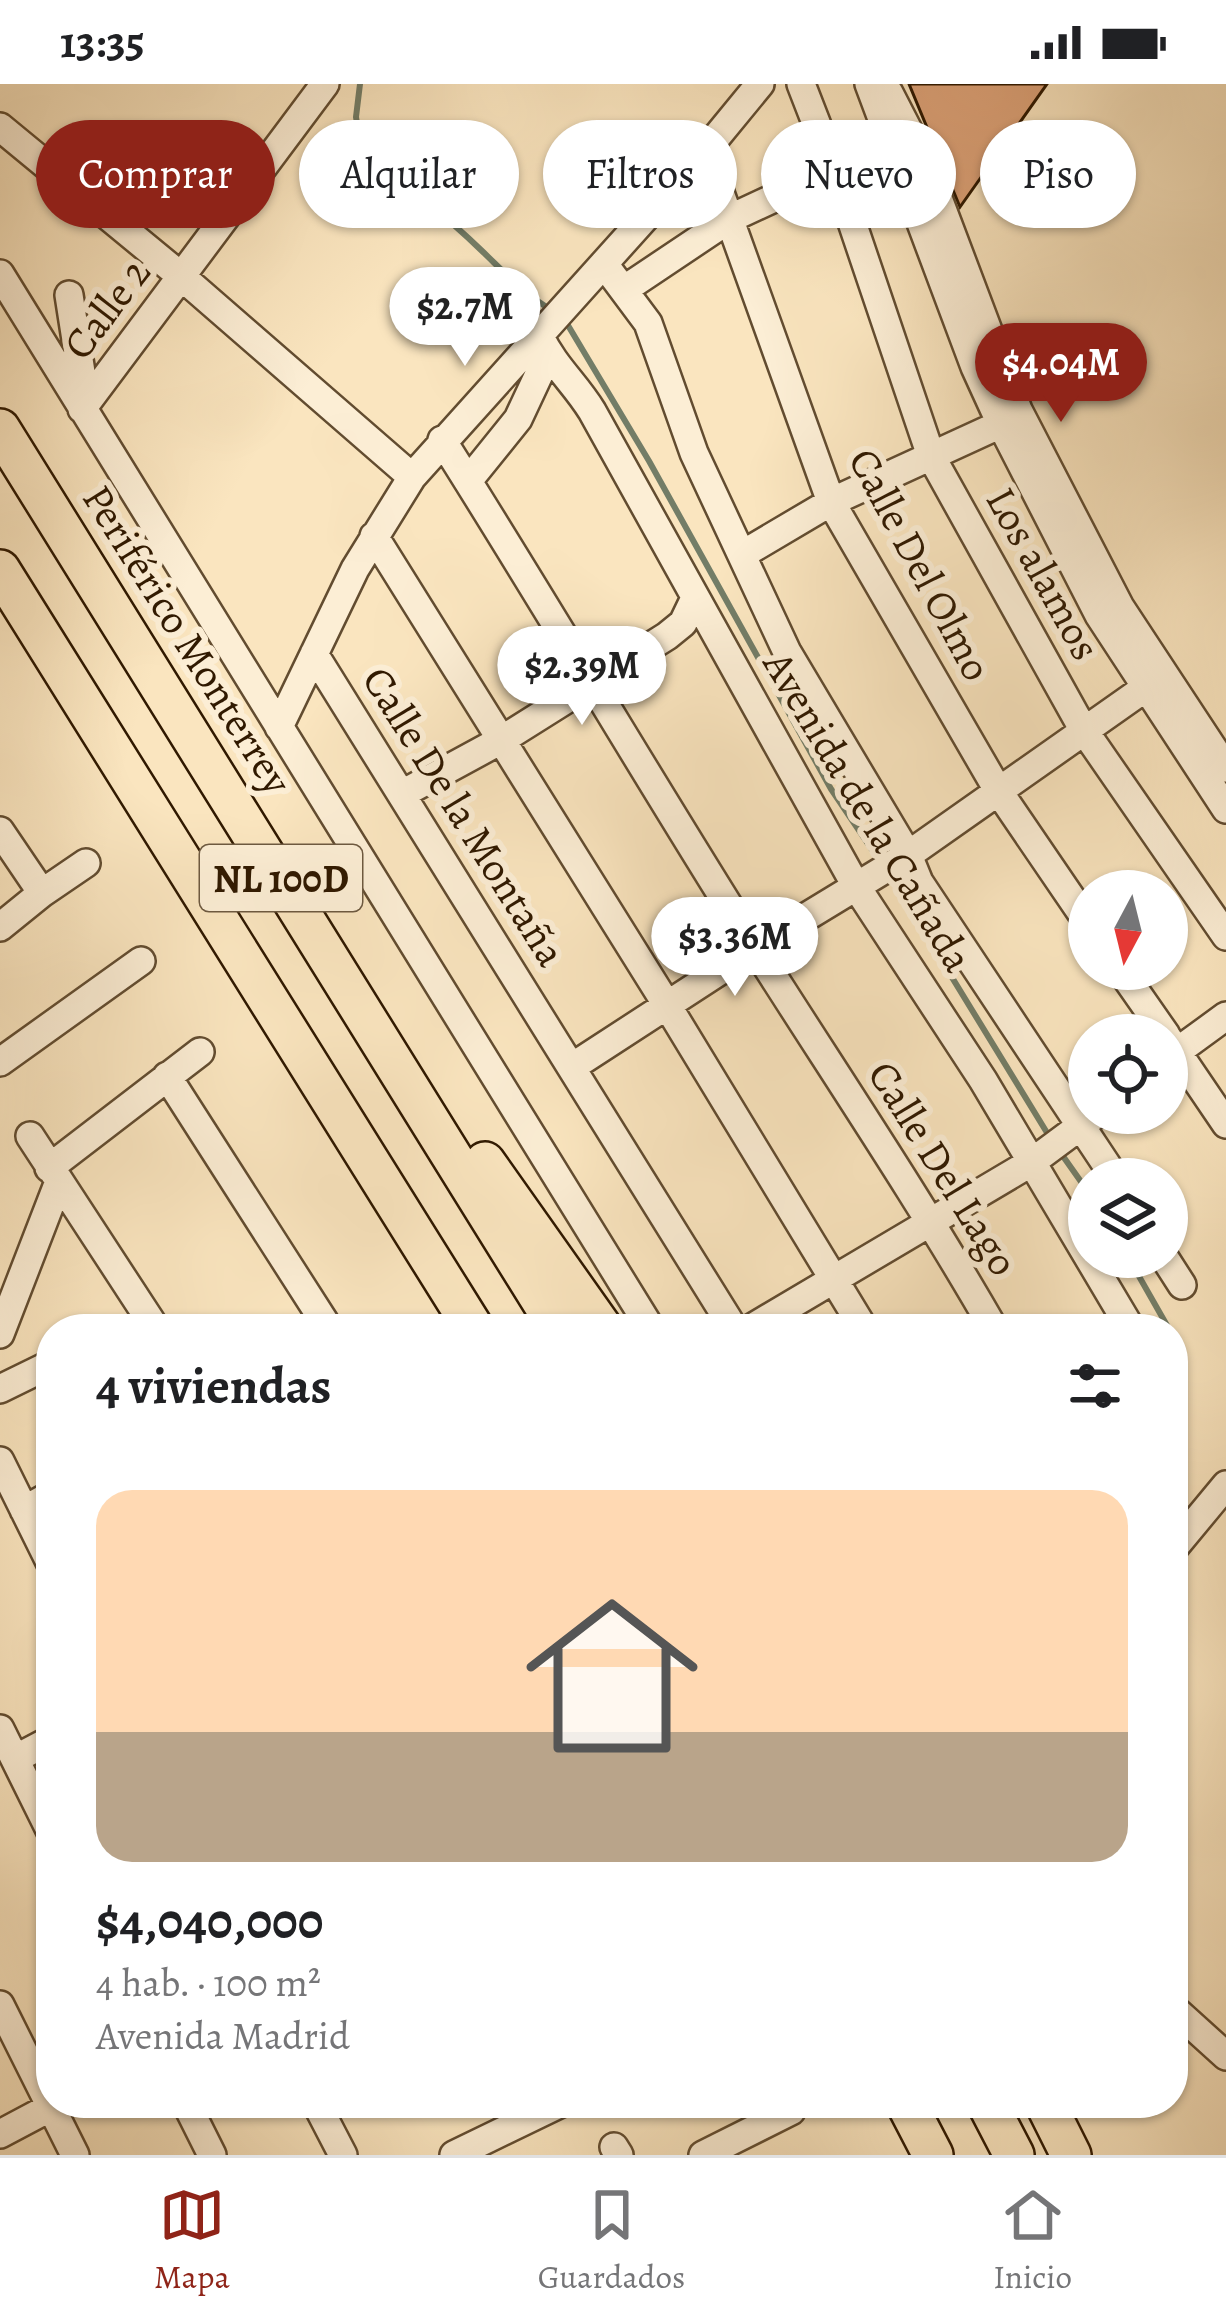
<!DOCTYPE html>
<html lang="es">
<head>
<meta charset="utf-8">
<style>
  :root { --surface:#fff; --page:#f6f6f6; --text:#202124; --muted:#757577; --line:#e0e0e0; --accent:#8f2418 }
  body { margin:0; font-family:Alegreya,serif; background:var(--page); color:var(--text); height:100vh; display:flex; flex-direction:column; font-size:45px; white-space:nowrap }
  * { box-sizing:border-box; margin:0 }
  p { font-size:39px; color:var(--muted) }
  .icon { flex:none; width:66px; height:66px; fill:none; stroke:currentColor; stroke-width:2; stroke-linecap:round; stroke-linejoin:round }
  .map { position:relative; flex:1; overflow:hidden }
  .side { position:absolute; left:36px; top:1230px; width:1152px; height:804px; display:flex; flex-direction:column; background:var(--surface); border-radius:48px; box-shadow:0 3px 9px #0004 }
  .side>* { flex:none }
  .hud { position:absolute; left:36px; top:36px; width:1155px; height:108px; display:flex; gap:24px }
  .needle { width:78px; rotate:187deg }
  .tools { position:absolute; left:1068px; top:786px; display:grid; gap:24px }
  .tools a { display:grid; place-items:center; width:120px; height:120px; border-radius:50%; background:var(--surface); box-shadow:0 3px 9px #0004; font-size:60px }
  .price { position:absolute; translate:-50% -102px; padding:0 27px; border-radius:42px; background:#fff; color:#222; font-size:39px; line-height:78px; filter:drop-shadow(0 3px 6px #0008) }
  .price::after { content:''; position:absolute; left:50%; top:72px; width:36px; height:27px; margin-left:-18px; background:inherit; clip-path:polygon(0 0,100% 0,50% 100%) }
  .price.current { background:var(--accent); color:#fff }
  ul { padding:0; list-style:none }
  li { display:grid; align-content:center; gap:24px; height:636px; padding:0 60px }
  li span { display:grid; place-items:center; height:372px; border-radius:36px; color:#555 }
  li>.icon { margin-inline-start:auto }
  span .icon { width:216px; height:216px; fill:#fffc; stroke-width:1 }
  li b { font-size:51px }
  h2 { display:flex; justify-content:space-between; align-items:center; height:144px; padding:0 60px; font-size:51px }
  .tag { padding:0 42px; border-radius:54px; background:var(--surface); box-shadow:0 3px 9px #0004; font-size:42px; line-height:108px }
  .tag.current { background:var(--accent); color:#fff }
  .status { display:flex; justify-content:space-between; align-items:center; height:84px; padding:0 60px; background:var(--surface); direction:ltr }
  .status svg { height:33px; fill:currentColor }
  .tab-bar { display:flex; justify-content:space-around; align-items:center; height:168px; border-top:3px solid var(--line); background:var(--surface); font-size:33px; color:var(--muted) }
  .tab-bar a { display:grid; justify-items:center; gap:6px }
  .tab-bar .current { color:var(--accent) }
  .map>svg:first-child { display:block }
</style>
</head>
<body>
<div class="status"><b>13:35</b><svg viewBox="0 0 49 12"><path d="M0 12V9h3v3zM5 12V6h3v6zM10 12V3h3v9zM15 12V0h3v12zM26 1h20v11H26zM47 4h2v5h-2z"/></svg></div>
<div class="map">
<svg width="1226" height="2071" viewBox="0 0 1226 2071">
  <rect width="100%" height="100%" fill="#fae5bf"/>
  <filter id="stains"><feTurbulence type="fractalNoise" baseFrequency=".00167" numOctaves="4"/><feColorMatrix values="0 0 0 0 .2 0 0 0 0 .09 0 0 0 0 .02 0 0 0 .5 -.17"/></filter>
  <radialGradient id="worn" r=".72"><stop offset=".6" stop-color="#630" stop-opacity="0"/><stop offset="1" stop-color="#630" stop-opacity=".3"/></radialGradient>
  <g fill="none" stroke-linecap="round" stroke-linejoin="round">
    <path stroke="#737d67" stroke-width="6" d="M 360,0 L 356,33 L 362,70 C 404,99 444,130 481,166 C 502,186 520,206 545,222
      M 566,238 L 649,377 L 831,705 L 879,776
      M 890,792 L 1049,1052
      M 1060,1068 L 1089,1109
      M 1128,1173 L 1169,1245
      M 1173,1251 L 1184,1271"/>
  </g>
  <path fill="#daa076" stroke="#301900" stroke-width="3" d="M 909,0 L 1047,0 L 960,123 Z"/>
  <g fill="none" stroke-linecap="round" stroke-linejoin="round">
    <g stroke="#624c30" stroke-width="32">
      <path id="minor" d="M 801,0 L 834,85 L 931,372 L 1083,645 L 1226,852
        M 869,0 L 975,283 L 1001,340 L 1099,531 L 1226,725
        M 889,9 L 924,77 L 1018,326 L 1120,523 L 1226,684
        M 0,43 L 182,193 L 412,393
        M 705,67 L 831,418 L 999,708 L 1089,840
        M 604,180 L 648,239 L 694,369 L 787,568 L 908,771 L 919,798 L 1116,1095
        M 0,190 L 651,1245
        M 625,205 L 731,134 L 891,60
        M 69,211 L 85,314
        M 539,251 C 555,284 574,298 592,327 L 856,802 L 983,996 L 1131,1245
        M 82,325 L 325,0
        M 442,356 C 549,525 650,698 757,867 C 837,993 920,1116 994,1245
        M 468,397 L 518,335 L 548,271
        M 374,452 L 667,921 L 864,1245
        M 743,470 L 831,418 L 1001,340
        M 314,570 L 734,1245
        M 279,643 L 355,485 L 412,393 L 705,67 L 760,0
        M 402,710 L 503,655 L 667,552 L 683,539 L 695,514
        M 0,747 L 42,809 L 0,843
        M 42,809 L 86,779
        M 1120,885 L 1166,951
        M 1167,953 L 1226,1040
        M 1167,975 L 1226,932
        M 0,978 L 141,877
        M 572,983 L 755,864 L 908,771 L 1158,595
        M 167,992 L 329,1245
        M 30,1052 L 156,1245
        M 49,1084 L 200,968
        M 1164,1173 L 1182,1201
        M 750,1245 L 1032,1078 L 1098,1029
        M 0,1250 L 58,1100
        M 0,1305 L 51,1280
        M 0,1377 L 51,1480
        M 24,1426 L 51,1411
        M 1173,1465 L 1226,1401
        M 0,1645 L 51,1748
        M 15,1675 L 51,1656
        M 0,1921 L 75,2071
        M 1173,1924 L 1226,1972
        M 186,2019 L 212,2071
        M 316,2019 L 343,2071
        M 0,2050 L 51,2023
        M 614,2063 L 619,2071
        M 454,2071 L 561,2019
        M 703,2071 L 791,2027"/>
    </g>
    <g stroke="#301900" stroke-width="44">
      <path id="highway" d="M 0,345 L 559,1245
        M 0,486 L 474,1245
        M 485,1078 L 603,1245
        M 906,2019 L 933,2071
        M 987,2019 L 1014,2071
        M 1045,2019 L 1071,2071"/>
    </g>
    <use href="#minor" stroke="#fceed5" stroke-width="27"/>
    <use href="#highway" stroke="#fae5bf" stroke-width="39"/>
  </g>
  <g text-anchor="middle" stroke-width="12" stroke-linejoin="round" paint-order="stroke">
    <rect fill="#fceed5" stroke="#6d5940" stroke-width="3" x="200" y="761" width="162" height="66" rx="9"/>
    <g font-size="39" font-weight="bold" fill="#301900">
      <text x="281" y="808">NL 100D</text>
    </g>
    <g font-size="42" fill="#301900" stroke="#fceed5">
      <text transform="translate(106 224) rotate(-53)" y="15">Calle 2</text>
      <text transform="translate(921 480) rotate(62)" y="15">Calle Del Olmo</text>
      <text transform="translate(1044 489) rotate(61)" y="15">Los alamos</text>
      <text transform="translate(188 555) rotate(58)" y="15">Periférico Monterrey</text>
      <text transform="translate(869 727) rotate(59)" y="15">Avenida de la Cañada</text>
      <text transform="translate(465 732) rotate(58)" y="15">Calle De la Montaña</text>
      <text transform="translate(944 1084) rotate(58)" y="15">Calle Del Lago</text>
    </g>
  </g>
  <rect width="100%" height="100%" filter="url(#stains)"/>
  <rect width="100%" height="100%" fill="url(#worn)"/>
</svg>
<div class="tools">
<a><svg class="needle" viewBox="-14 -14 28 28"><path d="M0-13l5 13h-10z" fill="#e53935"/><path d="M0 13l5-13h-10z" fill="#757577"/></svg></a>
<a><svg class="icon" aria-label="locate" viewBox="0 0 24 24"><circle cx="12" cy="12" r="6"/><path d="M12 2v4M12 18v4M2 12h4M18 12h4"/></svg></a>
<a><svg class="icon" aria-label="layers" viewBox="0 0 24 24"><path d="M12 4l9 5-9 5-9-5zM3 14l9 5 9-5"/></svg></a>
</div>
<b class="price" style="left:465px;top:285px">$2.7M</b>
<b class="price current" style="left:1061px;top:341px">$4.04M</b>
<b class="price" style="left:582px;top:644px">$2.39M</b>
<b class="price" style="left:735px;top:915px">$3.36M</b>
<div class="hud">
<a class="tag current">Comprar</a>
<a class="tag">Alquilar</a>
<a class="tag">Filtros</a>
<a class="tag">Nuevo</a>
<a class="tag">Piso</a>
</div>
<section class="side">
<h2>4 viviendas<svg class="icon" aria-label="filters" viewBox="0 0 24 24"><path d="M4 7h16M4 17h16"/><circle cx="9" cy="7" r="2"/><circle cx="15" cy="17" r="2"/></svg></h2>
<ul>
<li><span style="background:linear-gradient(#ffd9b3 65%,#b9a48a 0)"><svg class="icon" aria-label="home" viewBox="0 0 24 24"><path d="M3 11l9-7 9 7M6 9v11h12V9"/></svg></span><div><b>$4,040,000</b><p>4 hab. · 100 m²</p><p>Avenida Madrid</p></div></li>
</ul>
</section>
</div>
<nav class="tab-bar">
<a class="current"><svg class="icon" aria-label="map" viewBox="0 0 24 24"><path d="M3 6l6-2 6 2 6-2v14l-6 2-6-2-6 2zM9 4v14M15 6v14"/></svg>Mapa</a>
<a><svg class="icon" aria-label="saved" viewBox="0 0 24 24"><path d="M7 4h10v16l-5-4-5 4z"/></svg>Guardados</a>
<a><svg class="icon" aria-label="home" viewBox="0 0 24 24"><path d="M3 11l9-7 9 7M6 9v11h12V9"/></svg>Inicio</a>
</nav>
</body>
</html>
